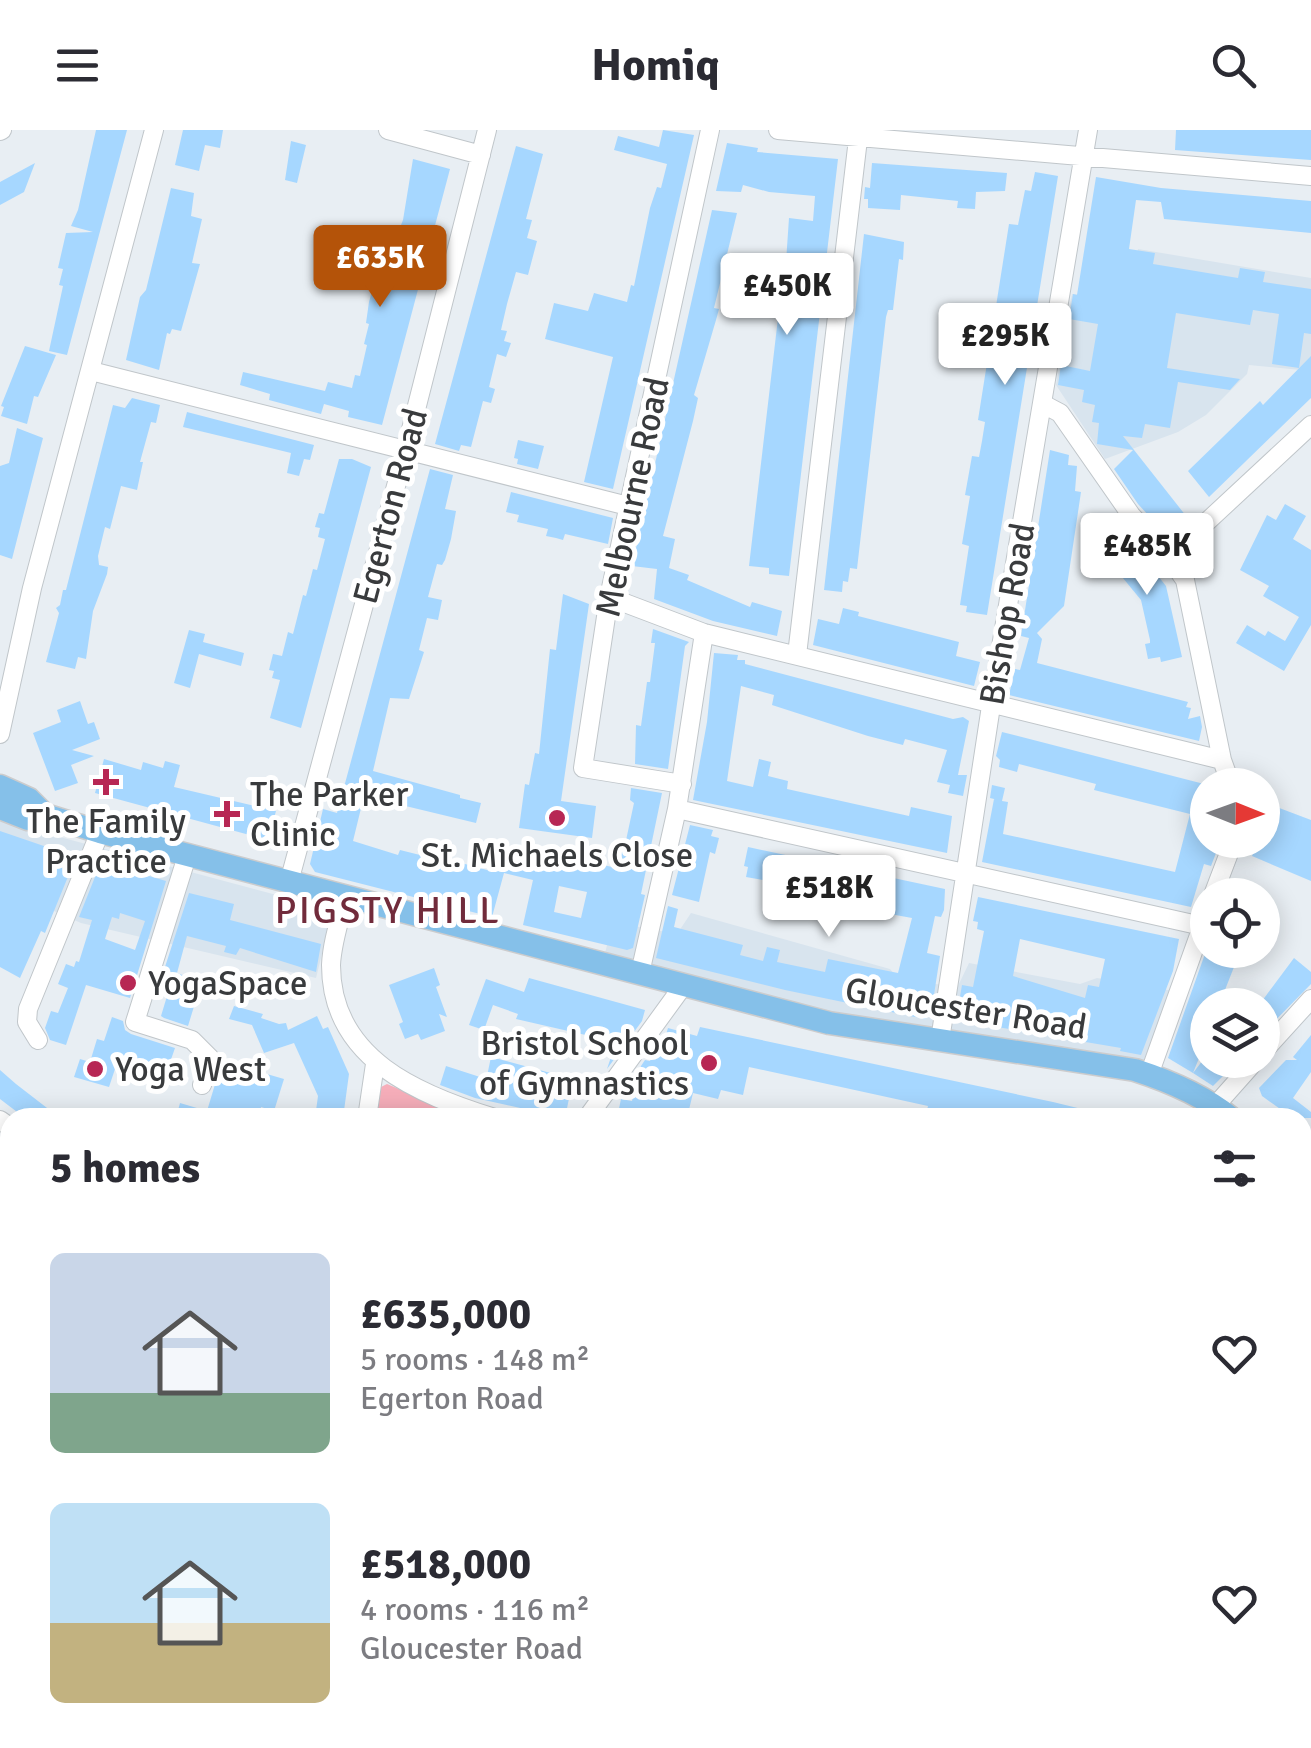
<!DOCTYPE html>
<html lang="en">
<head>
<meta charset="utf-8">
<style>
  :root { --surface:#fff; --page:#f2f2f3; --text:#2b2b33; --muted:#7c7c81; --accent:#b45309 }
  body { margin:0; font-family:Signika,sans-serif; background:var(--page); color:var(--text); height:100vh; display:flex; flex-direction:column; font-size:38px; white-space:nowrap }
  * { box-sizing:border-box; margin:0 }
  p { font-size:32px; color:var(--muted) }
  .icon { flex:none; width:55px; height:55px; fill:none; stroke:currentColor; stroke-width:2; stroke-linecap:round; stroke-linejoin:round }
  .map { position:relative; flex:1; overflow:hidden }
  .drawer { position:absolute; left:0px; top:978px; width:1312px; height:642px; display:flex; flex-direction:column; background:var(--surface); border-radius:30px 30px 0 0; box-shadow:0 5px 25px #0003 }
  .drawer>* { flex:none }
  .needle { width:65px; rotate:91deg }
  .fabs { position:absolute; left:1190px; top:638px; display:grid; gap:20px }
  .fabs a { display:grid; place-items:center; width:90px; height:90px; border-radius:50%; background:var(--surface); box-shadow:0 5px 25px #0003; font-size:50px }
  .price { position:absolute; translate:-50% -85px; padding:0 22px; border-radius:10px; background:#fff; color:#222; font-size:32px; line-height:65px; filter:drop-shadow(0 2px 5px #0008) }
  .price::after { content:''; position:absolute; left:50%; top:60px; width:30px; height:22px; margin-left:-15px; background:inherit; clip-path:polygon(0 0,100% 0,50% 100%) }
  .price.current { background:var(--accent); color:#fff }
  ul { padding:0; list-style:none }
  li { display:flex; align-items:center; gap:30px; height:250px; padding:0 50px }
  li span { display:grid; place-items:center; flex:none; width:280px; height:200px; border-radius:15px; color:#555 }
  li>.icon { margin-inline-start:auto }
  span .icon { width:120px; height:120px; fill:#fffc; stroke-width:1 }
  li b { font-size:42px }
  h2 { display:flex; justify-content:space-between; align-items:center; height:120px; padding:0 50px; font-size:42px }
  header { display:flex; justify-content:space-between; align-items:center; height:130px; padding:0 50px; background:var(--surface); font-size:45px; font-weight:800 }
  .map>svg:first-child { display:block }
</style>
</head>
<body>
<header><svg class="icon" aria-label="menu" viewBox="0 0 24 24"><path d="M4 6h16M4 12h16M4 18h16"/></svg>Homiq<svg class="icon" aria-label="search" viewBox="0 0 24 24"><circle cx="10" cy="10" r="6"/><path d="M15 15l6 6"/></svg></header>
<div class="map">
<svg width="1311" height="1618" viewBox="0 0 1311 1618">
  <rect width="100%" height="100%" fill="#e8eef3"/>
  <path fill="#d8e4ee" d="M 1138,119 L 1311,148 L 1311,241 L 1249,235 L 1247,244 L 1206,285 L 1178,302 L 1105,329 L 1056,255 L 1072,164 L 1129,166 Z
    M 0,691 L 333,780 L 316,848 L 81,793 L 0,757 Z
    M 691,783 L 890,839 L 900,851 L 958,856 L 969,833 L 1080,854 L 1097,848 L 1174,861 L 1145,934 L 1061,917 L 816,880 L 604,827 L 613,792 L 677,804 Z"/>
  <path fill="#f6aeba" d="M 387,954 L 466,987 L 375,988 L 379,958 Z
    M 253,1610 L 494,1610 L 500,1618 L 243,1618 Z"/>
  <path fill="#a6d7ff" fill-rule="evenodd" d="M 96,0 L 127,0 L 67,225 L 49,221 L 63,156 L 59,155 L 63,139 L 58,138 L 66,103 L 93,102 L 71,96 L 78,80 Z
    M 183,0 L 223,0 L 220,18 L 205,15 L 199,41 L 175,35 Z
    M 663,0 L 694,5 L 613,359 L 584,352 L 613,227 L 545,209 L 554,173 L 588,181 L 594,163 L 627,172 L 631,155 L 634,156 L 650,78 L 657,57 L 661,58 L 667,34 L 614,20 L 618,6 L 659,17 Z
    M 1176,0 L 1311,0 L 1311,30 L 1175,20 Z
    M 291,11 L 306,15 L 297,53 L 285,50 Z
    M 727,13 L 758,18 L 757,22 L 838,29 L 789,446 L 769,444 L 769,438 L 749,436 L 780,171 L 781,132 L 786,132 L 789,88 L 813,91 L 815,66 L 769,62 L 743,55 L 741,62 L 716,61 Z
    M 516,16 L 543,24 L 526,89 L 532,90 L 527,108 L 537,111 L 528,145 L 516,142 L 507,174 L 501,200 L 507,201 L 504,211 L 511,213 L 506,227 L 497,224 L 489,257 L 495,259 L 491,273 L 483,271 L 471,317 L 461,315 L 459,321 L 435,314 Z
    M 413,29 L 450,39 L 382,295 L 348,287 L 349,281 L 324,274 L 321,284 L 269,270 L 270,264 L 240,255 L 243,242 L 325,261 L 328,252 L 352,258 L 355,245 L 360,246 L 367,215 L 364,214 L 369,194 L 366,193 L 369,172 L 389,98 L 399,100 L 403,90 Z
    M 35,33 L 24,62 L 0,75 L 0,52 Z
    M 872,33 L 1007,43 L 1005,61 L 976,62 L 975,79 L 957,78 L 958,71 L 901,65 L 900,80 L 868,78 L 868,69 L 864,69 L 865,57 L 870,58 Z
    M 1035,42 L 1058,46 L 987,485 L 966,482 L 967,476 L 960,475 L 969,416 L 962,414 L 970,366 L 965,365 L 972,326 L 979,327 L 982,311 L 985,292 L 978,290 L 1009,94 L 1018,95 L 1025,60 L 1031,61 Z
    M 1096,47 L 1161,58 L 1311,71 L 1311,103 L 1164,89 L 1161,72 L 1136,70 L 1129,119 L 1155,123 L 1153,134 L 1238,148 L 1240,138 L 1265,142 L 1263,152 L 1311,159 L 1311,204 L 1304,203 L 1299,238 L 1272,234 L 1279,184 L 1253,180 L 1250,195 L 1176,183 L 1167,238 L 1240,249 L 1230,260 L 1178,252 L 1170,298 L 1145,294 L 1142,308 L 1123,306 L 1190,391 L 1170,409 L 1138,374 L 1114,339 L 1133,320 L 1097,314 L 1099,293 L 1092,292 L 1095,275 L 1082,272 L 1084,260 L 1058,255 L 1061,235 L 1090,241 L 1098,194 L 1069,189 L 1073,164 L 1077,165 Z
    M 171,58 L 194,63 L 191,86 L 202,89 L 192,133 L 200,134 L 181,201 L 172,199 L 170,204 L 167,203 L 159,240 L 126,230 L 140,167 L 146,160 Z
    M 712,80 L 737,83 L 714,178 L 719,179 L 716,190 L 694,265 L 698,268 L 693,291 L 663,406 L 675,409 L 669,438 L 689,445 L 687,450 L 750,477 L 752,472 L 782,481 L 777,506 L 713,491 L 654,469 L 657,439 L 632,436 Z
    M 864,104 L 904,112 L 903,130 L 899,129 L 893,180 L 888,180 L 886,187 L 857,439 L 850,438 L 848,452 L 843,451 L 842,462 L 824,460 Z
    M 25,216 L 56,225 L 38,267 L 34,266 L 27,294 L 1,286 L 4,277 L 1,276 Z
    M 1311,226 L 1311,268 L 1209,367 L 1188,341 L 1260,271 L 1263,275 Z
    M 132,268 L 160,275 L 156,293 L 151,292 L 140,332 L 143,332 L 137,360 L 121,356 L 110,399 L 105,397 L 98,426 L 99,435 L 108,437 L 107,444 L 93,481 L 86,529 L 78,527 L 75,539 L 46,532 L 59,483 L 56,478 L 60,475 L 63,460 L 66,460 L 113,275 L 125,278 Z
    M 187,282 L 314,315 L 310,330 L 304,329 L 299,346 L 287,343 L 291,323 L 183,297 Z
    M 17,298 L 43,308 L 12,429 L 0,425 L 0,336 L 9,333 Z
    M 518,310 L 544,316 L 538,339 L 517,334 L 518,329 L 514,328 Z
    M 1050,320 L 1069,325 L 1068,335 L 1077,336 L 1075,361 L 1081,362 L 1064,476 L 1037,503 L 1042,509 L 1037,533 L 1188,572 L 1186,577 L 1191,578 L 1188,589 L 1200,586 L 1202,597 L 1199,611 L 1009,565 L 1015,539 L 1020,540 L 1029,508 L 1021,506 Z
    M 339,329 L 352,329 L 371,337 L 301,598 L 270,588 L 280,550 L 272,548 L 274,541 L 269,540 L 273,524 L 282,526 L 288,502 L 293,504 L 303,465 L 306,466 L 313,439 L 317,440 L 325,409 L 318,407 L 320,398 L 315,397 L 319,383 L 324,384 Z
    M 430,339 L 453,345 L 445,379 L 456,381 L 451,409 L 445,430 L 442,435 L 437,434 L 428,467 L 442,470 L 438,490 L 427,488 L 419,520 L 424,522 L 409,569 L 390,568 L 373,641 L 460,665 L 460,668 L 481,673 L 476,693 L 364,666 L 353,711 L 398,725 L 400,720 L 424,726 L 425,723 L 487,740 L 494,714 L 513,719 L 516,714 L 612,737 L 619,713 L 625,715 L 634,673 L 630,670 L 631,658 L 662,663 L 641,764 L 645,765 L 633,818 L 627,820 L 523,795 L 533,750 L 504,743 L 492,787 L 315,742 L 310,734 L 323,679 L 337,683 ZM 559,756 L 587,762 L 581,788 L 554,782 Z
    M 511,362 L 613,388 L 608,414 L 565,404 L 563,410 L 556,408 L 546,406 L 548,399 L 517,392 L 519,385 L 506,382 Z
    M 1285,374 L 1306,386 L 1293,409 L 1311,420 L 1311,495 L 1284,541 L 1236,513 L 1247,495 L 1265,506 L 1268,501 L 1285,511 L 1299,487 L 1263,466 L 1269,456 L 1240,440 L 1267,385 L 1276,390 Z
    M 1124,403 L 1166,456 L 1182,527 L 1161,532 L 1160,527 L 1148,529 L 1145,514 L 1150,513 L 1150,510 L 1141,470 L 1104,425 L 1106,407 L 1112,414 Z
    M 563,464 L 589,474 L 561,671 L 596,676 L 592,708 L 519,698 L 525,654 L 529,655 L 535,623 L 539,624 L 550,519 L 556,520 Z
    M 843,478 L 859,482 L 858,486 L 959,512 L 956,526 L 980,532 L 974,556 L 813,515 L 818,489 L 839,494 Z
    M 653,499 L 689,512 L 685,516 L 668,639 L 635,634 L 636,595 L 641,596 L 647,552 L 650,552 L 655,513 L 651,513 Z
    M 189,500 L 205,504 L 203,512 L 244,523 L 241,536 L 199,524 L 190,558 L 174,553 Z
    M 714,523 L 738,525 L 737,530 L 745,530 L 745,534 L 953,589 L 963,587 L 969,591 L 958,645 L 967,645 L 963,666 L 948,663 L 950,655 L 937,652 L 947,620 L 905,609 L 903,615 L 868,606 L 772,575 L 774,565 L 741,556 L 727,651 L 753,657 L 759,629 L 771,632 L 768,646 L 788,651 L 787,659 L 909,686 L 911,677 L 952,686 L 947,723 L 693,670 L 707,592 Z
    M 80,571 L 88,594 L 94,592 L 100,609 L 72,620 L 94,626 L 71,635 L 78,653 L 55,661 L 33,603 L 61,592 L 57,580 Z
    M 1002,602 L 1208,655 L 1202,690 L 1208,691 L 1208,710 L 1221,710 L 1211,736 L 1204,734 L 1191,777 L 982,732 L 994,669 L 998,670 L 990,668 L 992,655 L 1005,658 L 1002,671 L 1008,672 L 1003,704 L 1175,742 L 1190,684 L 1094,660 L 1096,654 L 1019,634 L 1017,642 L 999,637 L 1000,630 L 996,626 Z
    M 104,629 L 141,640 L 143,632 L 163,638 L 165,631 L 180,635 L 174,657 L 276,681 L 268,710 L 95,663 Z
    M 1274,676 L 1311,690 L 1311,751 L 1252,726 L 1259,710 L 1262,710 Z
    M 690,695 L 713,700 L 711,706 L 719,708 L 715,724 L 710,722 L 699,772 L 672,765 Z
    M 0,701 L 76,727 L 45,803 L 41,801 L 20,848 L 0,837 Z
    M 748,717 L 945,759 L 944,780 L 941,787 L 935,786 L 927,823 L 940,826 L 931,884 L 925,889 L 785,860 L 656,828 L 668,776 L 678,779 L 674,797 L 743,815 L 740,825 L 763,831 L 767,817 L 780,820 L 777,832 L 825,842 L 828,829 L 898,843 L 912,788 L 846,776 L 848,768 L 813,761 L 811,768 L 803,767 L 803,772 L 780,767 L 788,739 L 768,734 L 763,750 L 746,747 L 748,737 L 744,736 Z
    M 101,732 L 166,751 L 130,868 L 86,855 L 66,915 L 50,910 L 45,898 L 51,881 L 58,883 L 68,858 L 58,854 L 66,834 L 74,837 L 76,831 L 79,832 L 92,790 L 79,787 ZM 120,783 L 145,791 L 135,820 L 105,809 L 112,787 L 119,789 Z
    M 189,763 L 234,774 L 230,790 L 321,814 L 316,842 L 240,818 L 236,825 L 224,822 L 226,816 L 187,806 L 177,843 L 196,850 L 190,868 L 196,870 L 188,896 L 164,888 L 161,886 L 174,843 L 164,840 Z
    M 978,767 L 1179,809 L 1173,841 L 1141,925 L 1120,921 L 1121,918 L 956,890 L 962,855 L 973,857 L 984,801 L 977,799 L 978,792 L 973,791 ZM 1020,809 L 1105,829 L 1099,857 L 1088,855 L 1085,868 L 1013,846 Z
    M 1206,821 L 1236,832 L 1219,875 L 1208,875 L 1208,906 L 1193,943 L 1168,928 Z
    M 1294,828 L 1311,842 L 1311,854 L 1262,904 L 1262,871 Z
    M 434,838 L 440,855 L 436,857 L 447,887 L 439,884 L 445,901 L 421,910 L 418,904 L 405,909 L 399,894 L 403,892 L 389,855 Z
    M 529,848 L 645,880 L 642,891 L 607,939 L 616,912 L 516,889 L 518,884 L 493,875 L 484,900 L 469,895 L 486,849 L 524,862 Z
    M 234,876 L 263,884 L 261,888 L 279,894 L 286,893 L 288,900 L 317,886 L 323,899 L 328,897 L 349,944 L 343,988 L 315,988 L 318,966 L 294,913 L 264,923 L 252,895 L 229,889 Z
    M 112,887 L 123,891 L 125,900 L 131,904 L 175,918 L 167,941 L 119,927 L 109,957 L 74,947 L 80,929 L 90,932 L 97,909 L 104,911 Z
    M 700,897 L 1053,972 L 1098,983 L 1097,988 L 925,988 L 928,976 L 749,937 L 743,965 L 721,960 L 718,969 L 693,963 L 687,988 L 617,988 L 621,969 L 632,971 L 641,936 L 645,930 L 650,931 L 658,912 L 663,914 L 668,898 L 697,906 Z
    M 1311,905 L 1311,942 L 1293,968 L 1311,982 L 1311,988 L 1278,988 L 1283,981 L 1262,966 L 1259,958 L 1286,930 L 1297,930 L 1293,927 Z
    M 1206,926 L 1208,930 L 1239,930 L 1213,956 L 1193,943 Z
    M 491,927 L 573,949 L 565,988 L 475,968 L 440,955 L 446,936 L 480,947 L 487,946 Z
    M 222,931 L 284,949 L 274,981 L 261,977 L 260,988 L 176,988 L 180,973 L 207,981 Z
    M 0,940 L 16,954 L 60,988 L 25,988 L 0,969 Z"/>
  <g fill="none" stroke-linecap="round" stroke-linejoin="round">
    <g stroke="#c0c6ca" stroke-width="20">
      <path id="minor" d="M 388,0 L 481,25
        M 778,0 L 1311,46
        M 0,1 L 2,0
        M 91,241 L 628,376
        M 1043,274 L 1060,283 L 1131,385 L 1169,427 L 1185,450 L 1222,630 L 1231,655
        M 1169,427 L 1311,295
        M 609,467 L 704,503 L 1222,630
        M 797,525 L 858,9
        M 0,604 L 32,458 L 154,0
        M 682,654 L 583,638 L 609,467 L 710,0
        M 677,679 L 1202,796
        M 187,726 L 135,892 L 192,910 L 210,928 L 202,955
        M 289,752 L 406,319 L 487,0
        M 1213,765 L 1234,710
        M 346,766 C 340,789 332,812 331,835 C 331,929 419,965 495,988
        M 640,843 L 677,679 L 704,503
        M 38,910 L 27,892 L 28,879 L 100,702
        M 940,910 L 991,576 L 1088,0
        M 1262,923 L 1311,869
        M 1149,945 L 1208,780
        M 1216,975 L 1256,930
        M 367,988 L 375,934
        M 587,988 L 683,856
        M 0,990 L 10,997
        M 1302,1229 L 1311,1235
        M 0,1245 L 10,1237
        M 1302,1404 L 1311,1391
        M 1302,1416 L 1311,1423
        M 0,1432 L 10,1446
        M 1302,1459 L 1311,1449
        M 1302,1607 L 1311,1615
        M 718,1610 L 724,1618
        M 928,1610 L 934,1618
        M 1133,1610 L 1141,1618
        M 1164,1618 L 1171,1610"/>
    </g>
    <g stroke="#cccccd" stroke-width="25">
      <path id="major" d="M 0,656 L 29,669 L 45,685 L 100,702 L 829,893 L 1135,940 C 1169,951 1203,965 1231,988
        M 0,678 L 28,689 L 45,685
        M 1302,1037 L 1311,1042"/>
    </g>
    <use href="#minor" stroke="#fff" stroke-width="18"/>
    <use href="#major" stroke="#85c0e9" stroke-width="22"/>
  </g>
  <g fill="#b72754" stroke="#fff" stroke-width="4">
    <path d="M101 637h10v10h10v10h-10v10h-10v-10h-10v-10h10z"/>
    <path d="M222 669h10v10h10v10h-10v10h-10v-10h-10v-10h10z"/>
    <circle cx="557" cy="688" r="10"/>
    <circle cx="128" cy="853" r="10"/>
    <circle cx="709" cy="933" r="10"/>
    <circle cx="95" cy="939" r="10"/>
  </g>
  <g text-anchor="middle" stroke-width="10" stroke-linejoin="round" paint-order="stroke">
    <g font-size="35" fill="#393b3d" stroke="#fff">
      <text transform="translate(632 367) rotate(-78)" y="12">Melbourne Road</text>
      <text transform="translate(390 376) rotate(-75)" y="12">Egerton Road</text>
      <text transform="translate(1007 484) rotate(-80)" y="12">Bishop Road</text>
      <text transform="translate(966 878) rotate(9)" y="12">Gloucester Road</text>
    </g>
    <g font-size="35" fill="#393b3d" stroke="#fff" text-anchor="start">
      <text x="250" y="676">The Parker<tspan x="250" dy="40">Clinic</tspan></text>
      <text x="106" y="703" text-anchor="middle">The Family<tspan x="106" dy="40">Practice</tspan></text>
      <text x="557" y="737" text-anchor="middle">St. Michaels Close</text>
      <text x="148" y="865">YogaSpace</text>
      <text x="689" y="925" text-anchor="end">Bristol School<tspan x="689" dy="40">of Gymnastics</tspan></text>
      <text x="115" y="951">Yoga West</text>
    </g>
    <g font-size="38" letter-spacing="2.5" fill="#712b3b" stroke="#fff">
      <text x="388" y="793">PIGSTY HILL</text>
    </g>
  </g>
</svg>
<div class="fabs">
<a><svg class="needle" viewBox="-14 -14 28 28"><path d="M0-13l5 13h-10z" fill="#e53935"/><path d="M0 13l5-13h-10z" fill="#7c7c81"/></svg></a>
<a><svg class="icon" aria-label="locate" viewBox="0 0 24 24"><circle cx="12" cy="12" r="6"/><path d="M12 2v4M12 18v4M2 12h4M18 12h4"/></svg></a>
<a><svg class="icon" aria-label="layers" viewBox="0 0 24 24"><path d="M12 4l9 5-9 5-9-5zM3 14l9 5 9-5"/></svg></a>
</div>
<b class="price current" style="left:380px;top:180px">£635K</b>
<b class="price" style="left:787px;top:208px">£450K</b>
<b class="price" style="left:1005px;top:258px">£295K</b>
<b class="price" style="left:1147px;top:468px">£485K</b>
<b class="price" style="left:829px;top:810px">£518K</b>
<section class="drawer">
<h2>5 homes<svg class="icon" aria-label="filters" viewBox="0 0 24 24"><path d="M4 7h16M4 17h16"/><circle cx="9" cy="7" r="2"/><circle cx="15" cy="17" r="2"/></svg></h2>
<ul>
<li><span style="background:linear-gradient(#c9d6e8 70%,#7fa58c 0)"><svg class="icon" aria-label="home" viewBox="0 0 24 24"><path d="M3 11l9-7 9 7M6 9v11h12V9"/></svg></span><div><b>£635,000</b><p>5 rooms · 148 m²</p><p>Egerton Road</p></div><svg class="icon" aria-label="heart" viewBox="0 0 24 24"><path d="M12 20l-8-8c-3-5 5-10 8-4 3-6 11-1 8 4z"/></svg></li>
<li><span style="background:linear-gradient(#bfe0f5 60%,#c2b280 0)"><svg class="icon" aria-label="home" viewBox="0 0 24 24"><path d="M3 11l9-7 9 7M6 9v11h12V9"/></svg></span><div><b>£518,000</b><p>4 rooms · 116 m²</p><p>Gloucester Road</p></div><svg class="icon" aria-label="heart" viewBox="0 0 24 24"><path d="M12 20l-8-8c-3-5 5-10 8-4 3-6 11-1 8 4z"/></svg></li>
</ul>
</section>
</div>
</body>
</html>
